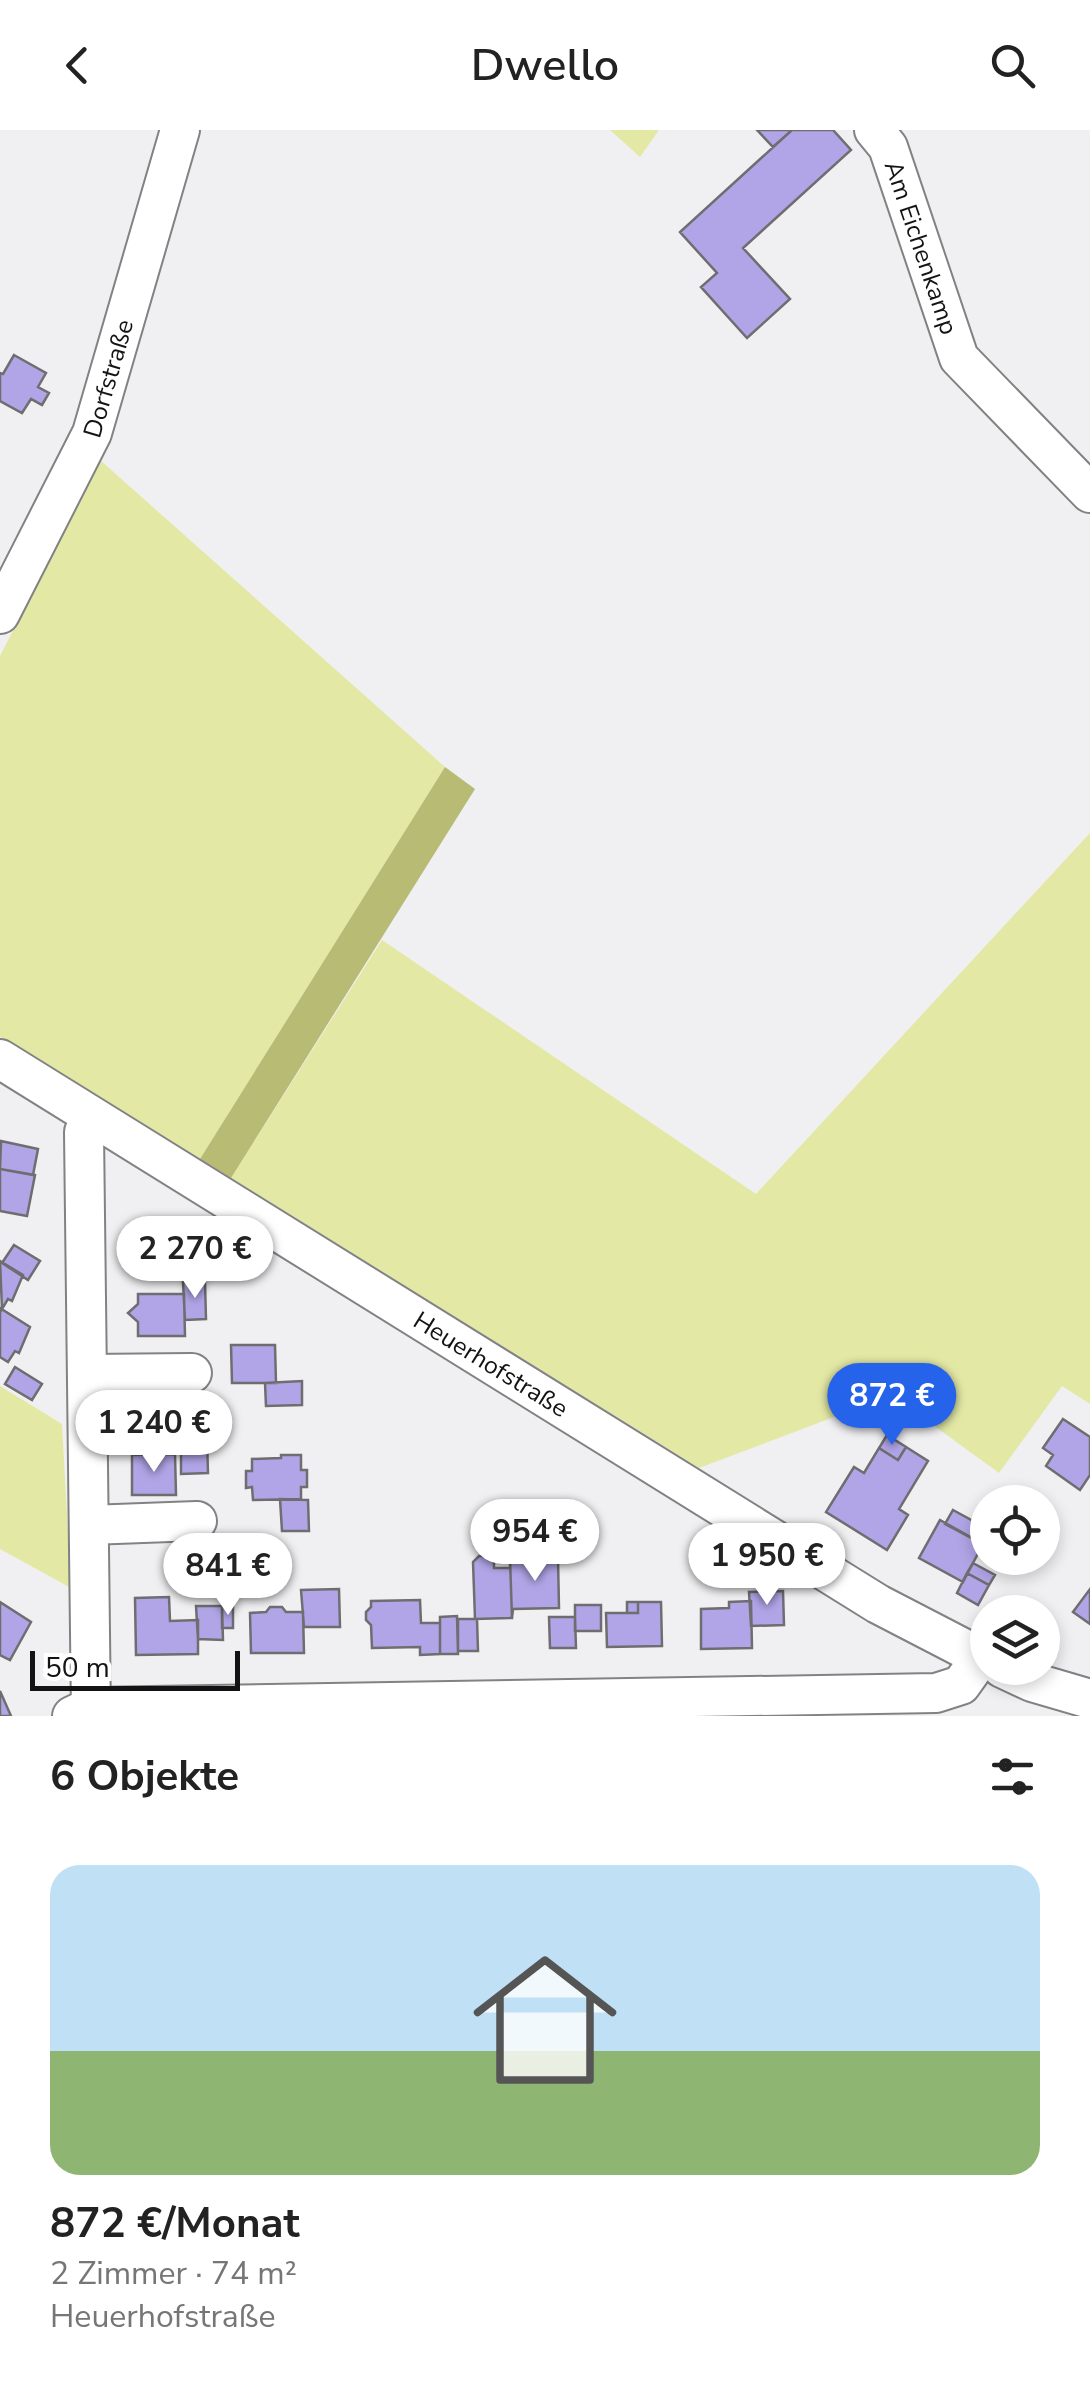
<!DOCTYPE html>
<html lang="de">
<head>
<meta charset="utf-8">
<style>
  :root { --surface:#fff; --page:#f6f6f6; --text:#222; --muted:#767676; --line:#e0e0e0; --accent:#2563eb }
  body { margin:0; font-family:"Nunito Sans",sans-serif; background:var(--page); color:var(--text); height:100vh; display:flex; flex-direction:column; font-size:38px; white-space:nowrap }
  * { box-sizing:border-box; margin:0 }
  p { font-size:32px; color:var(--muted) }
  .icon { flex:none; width:55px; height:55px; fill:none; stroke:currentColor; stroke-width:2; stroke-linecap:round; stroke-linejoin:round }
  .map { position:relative; height:1586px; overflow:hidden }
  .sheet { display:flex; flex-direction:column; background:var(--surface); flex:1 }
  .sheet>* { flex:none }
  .controls { position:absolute; left:970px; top:1355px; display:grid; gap:20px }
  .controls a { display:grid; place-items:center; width:90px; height:90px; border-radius:50%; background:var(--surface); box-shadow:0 5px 15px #0003; font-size:50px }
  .scale { position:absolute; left:30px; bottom:25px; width:210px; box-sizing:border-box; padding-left:10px; border:5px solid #131314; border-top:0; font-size:28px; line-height:35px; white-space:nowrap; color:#131314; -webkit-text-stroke:8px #fff; paint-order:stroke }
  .price { position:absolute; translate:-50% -85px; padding:0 22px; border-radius:35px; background:#fff; color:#222; font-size:32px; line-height:65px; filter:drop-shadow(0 2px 5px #0008) }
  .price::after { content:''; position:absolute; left:50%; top:60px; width:30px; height:22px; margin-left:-15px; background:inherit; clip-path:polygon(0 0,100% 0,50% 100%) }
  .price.current { background:var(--accent); color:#fff }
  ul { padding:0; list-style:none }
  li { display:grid; align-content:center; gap:20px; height:530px; padding:0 50px }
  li+li { border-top:2px solid var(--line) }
  li span { display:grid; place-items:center; height:310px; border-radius:30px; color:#555 }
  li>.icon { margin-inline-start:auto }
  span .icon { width:180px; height:180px; fill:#fffc; stroke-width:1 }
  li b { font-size:42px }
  h2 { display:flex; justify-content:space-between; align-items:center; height:120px; padding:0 50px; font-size:42px }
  header { display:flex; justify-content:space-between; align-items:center; height:130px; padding:0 50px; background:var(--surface); font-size:45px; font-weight:600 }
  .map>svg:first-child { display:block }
</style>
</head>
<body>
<header><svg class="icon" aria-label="back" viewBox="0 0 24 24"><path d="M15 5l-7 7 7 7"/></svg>Dwello<svg class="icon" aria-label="search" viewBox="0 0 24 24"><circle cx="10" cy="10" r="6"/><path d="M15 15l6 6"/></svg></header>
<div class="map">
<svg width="1090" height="1586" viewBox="0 0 1090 1586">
  <rect width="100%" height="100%" fill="#f0f0f2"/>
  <path fill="#e3e8a5" d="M 610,0 L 659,0 L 640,27 Z
    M 100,330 L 445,637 L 200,1029 L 0,907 L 0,526 Z
    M 1090,703 L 1090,1274 L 1062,1256 L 999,1343 L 892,1265 L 699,1338 L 231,1048 L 382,810 L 756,1064 Z
    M 0,1256 L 62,1294 L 71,1458 L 0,1419 Z"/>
  <path fill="#b7bb74" d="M 445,637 L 475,659 L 231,1048 L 200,1029 Z"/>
  <path fill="#b1a5e7" stroke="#6e6e70" stroke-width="2.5" d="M 757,0 L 792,0 L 773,17 Z
    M 792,0 L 833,0 L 851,20 L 743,118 L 790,169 L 747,208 L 701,157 L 717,143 L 680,102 Z
    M 14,225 L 46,243 L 38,257 L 49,263 L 42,275 L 31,269 L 22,283 L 0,271 L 0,243 L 3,244 Z
    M 1,1011 L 38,1019 L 33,1045 L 0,1039 Z
    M 0,1039 L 35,1045 L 27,1086 L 0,1081 Z
    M 14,1115 L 40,1131 L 28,1150 L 2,1133 Z
    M 0,1131 L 23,1145 L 12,1171 L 8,1169 L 2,1179 Z
    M 183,1152 L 205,1152 L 206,1189 L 185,1190 Z
    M 138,1164 L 184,1164 L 185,1206 L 138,1206 L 138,1192 L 128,1183 L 138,1174 Z
    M 0,1178 L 30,1197 L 19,1223 L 15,1221 L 8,1232 L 0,1227 Z
    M 231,1215 L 275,1215 L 276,1253 L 232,1253 Z
    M 15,1237 L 42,1254 L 32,1270 L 5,1254 Z
    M 302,1251 L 302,1275 L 266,1276 L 265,1253 Z
    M 1063,1289 L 1090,1307 L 1090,1345 L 1080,1360 L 1046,1336 L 1053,1325 L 1043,1318 Z
    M 887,1305 L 906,1317 L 898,1330 L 879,1318 Z
    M 181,1308 L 207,1308 L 208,1343 L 181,1344 Z
    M 906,1317 L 928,1331 L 899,1379 L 908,1385 L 887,1420 L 826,1382 L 854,1337 L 864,1343 L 879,1318 L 898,1330 Z
    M 175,1324 L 176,1365 L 132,1365 L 132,1325 Z
    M 281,1325 L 301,1325 L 301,1340 L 307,1340 L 307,1357 L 301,1357 L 301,1369 L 253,1370 L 252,1357 L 246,1358 L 246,1341 L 252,1341 L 252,1329 L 281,1328 Z
    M 280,1369 L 308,1370 L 309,1401 L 282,1401 Z
    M 953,1380 L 986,1398 L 979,1412 L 945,1394 Z
    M 940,1390 L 983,1414 L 963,1452 L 919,1428 Z
    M 557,1411 L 557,1428 L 532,1429 L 532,1412 Z
    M 479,1426 L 488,1426 L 494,1432 L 494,1438 L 510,1438 L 510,1429 L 512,1488 L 475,1489 L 473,1432 Z
    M 558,1428 L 559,1478 L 513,1479 L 512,1488 L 510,1429 Z
    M 973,1433 L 995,1445 L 989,1455 L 967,1443 Z
    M 967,1443 L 989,1455 L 978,1475 L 957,1463 Z
    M 339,1459 L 340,1497 L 304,1497 L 301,1460 Z
    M 1090,1459 L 1090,1494 L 1073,1482 Z
    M 783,1461 L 784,1495 L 751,1496 L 749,1462 Z
    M 169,1467 L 170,1491 L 198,1490 L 198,1524 L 136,1525 L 135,1468 Z
    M 420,1470 L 421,1493 L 440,1493 L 440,1524 L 420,1525 L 420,1517 L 372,1518 L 371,1495 L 366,1490 L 366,1482 L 371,1477 L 371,1471 Z
    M 751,1471 L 752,1518 L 701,1519 L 701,1479 L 729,1478 L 729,1472 Z
    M 0,1472 L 31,1492 L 10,1530 L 0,1525 Z
    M 627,1472 L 638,1472 L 638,1483 L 627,1483 Z
    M 638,1472 L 661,1472 L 662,1516 L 607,1517 L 606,1483 L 638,1483 Z
    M 575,1475 L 601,1475 L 601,1501 L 575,1501 Z
    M 196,1476 L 222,1476 L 223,1510 L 198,1509 Z
    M 222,1477 L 233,1477 L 233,1498 L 222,1498 Z
    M 270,1477 L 282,1477 L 286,1482 L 303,1482 L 304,1523 L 251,1523 L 250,1483 L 266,1482 Z
    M 457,1486 L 458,1524 L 440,1524 L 440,1487 Z
    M 549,1487 L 575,1487 L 576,1518 L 550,1518 Z
    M 458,1489 L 477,1489 L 478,1521 L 458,1521 Z
    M 0,1561 L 11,1586 L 0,1586 Z"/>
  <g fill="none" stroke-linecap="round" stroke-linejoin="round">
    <g stroke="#828284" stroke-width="42">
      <g id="minor">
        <path id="s1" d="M 874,0 L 888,17 L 959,228 L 1090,363"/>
        <path id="s2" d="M 0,484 L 92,303 L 180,0"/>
        <path id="s3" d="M 0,929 L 878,1474 L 988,1531"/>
        <path d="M 87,1244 L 192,1243"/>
        <path d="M 89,1395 L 197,1391"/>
        <path d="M 1002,1538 L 1032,1552 L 1090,1569"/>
        <path d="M 72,1586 L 91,1577 L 936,1563 L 961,1555 L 981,1527"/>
        <path d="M 91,1586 L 84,1002 L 92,987"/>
      </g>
    </g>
    <use href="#minor" stroke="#fff" stroke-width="38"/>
  </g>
  <g text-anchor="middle" stroke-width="10" stroke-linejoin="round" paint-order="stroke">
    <g font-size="25" fill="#131314" stroke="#fff">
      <text dy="9" stroke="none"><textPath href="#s1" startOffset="128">Am Eichenkamp</textPath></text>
      <text dy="9" stroke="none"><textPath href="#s2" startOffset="260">Dorfstraße</textPath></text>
      <text dy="9" stroke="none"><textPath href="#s3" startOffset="578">Heuerhofstraße</textPath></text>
    </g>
  </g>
</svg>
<div class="controls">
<a><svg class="icon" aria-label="locate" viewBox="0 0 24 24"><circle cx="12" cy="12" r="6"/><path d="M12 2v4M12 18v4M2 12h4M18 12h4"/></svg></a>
<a><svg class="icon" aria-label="layers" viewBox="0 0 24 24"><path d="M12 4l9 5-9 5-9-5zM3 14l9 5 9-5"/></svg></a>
</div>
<div class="scale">50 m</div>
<b class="price" style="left:195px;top:1171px">2 270 €</b>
<b class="price current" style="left:892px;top:1318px">872 €</b>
<b class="price" style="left:154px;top:1345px">1 240 €</b>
<b class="price" style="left:535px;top:1454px">954 €</b>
<b class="price" style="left:767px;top:1478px">1 950 €</b>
<b class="price" style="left:228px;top:1488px">841 €</b>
</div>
<section class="sheet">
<h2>6 Objekte<svg class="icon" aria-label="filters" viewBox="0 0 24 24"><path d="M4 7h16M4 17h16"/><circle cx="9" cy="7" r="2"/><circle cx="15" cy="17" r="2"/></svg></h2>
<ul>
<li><span style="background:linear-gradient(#bfe0f5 60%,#8fb573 0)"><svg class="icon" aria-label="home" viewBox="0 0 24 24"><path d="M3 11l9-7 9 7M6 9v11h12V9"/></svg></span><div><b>872 €/Monat</b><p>2 Zimmer · 74 m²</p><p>Heuerhofstraße</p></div></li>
</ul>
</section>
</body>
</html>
